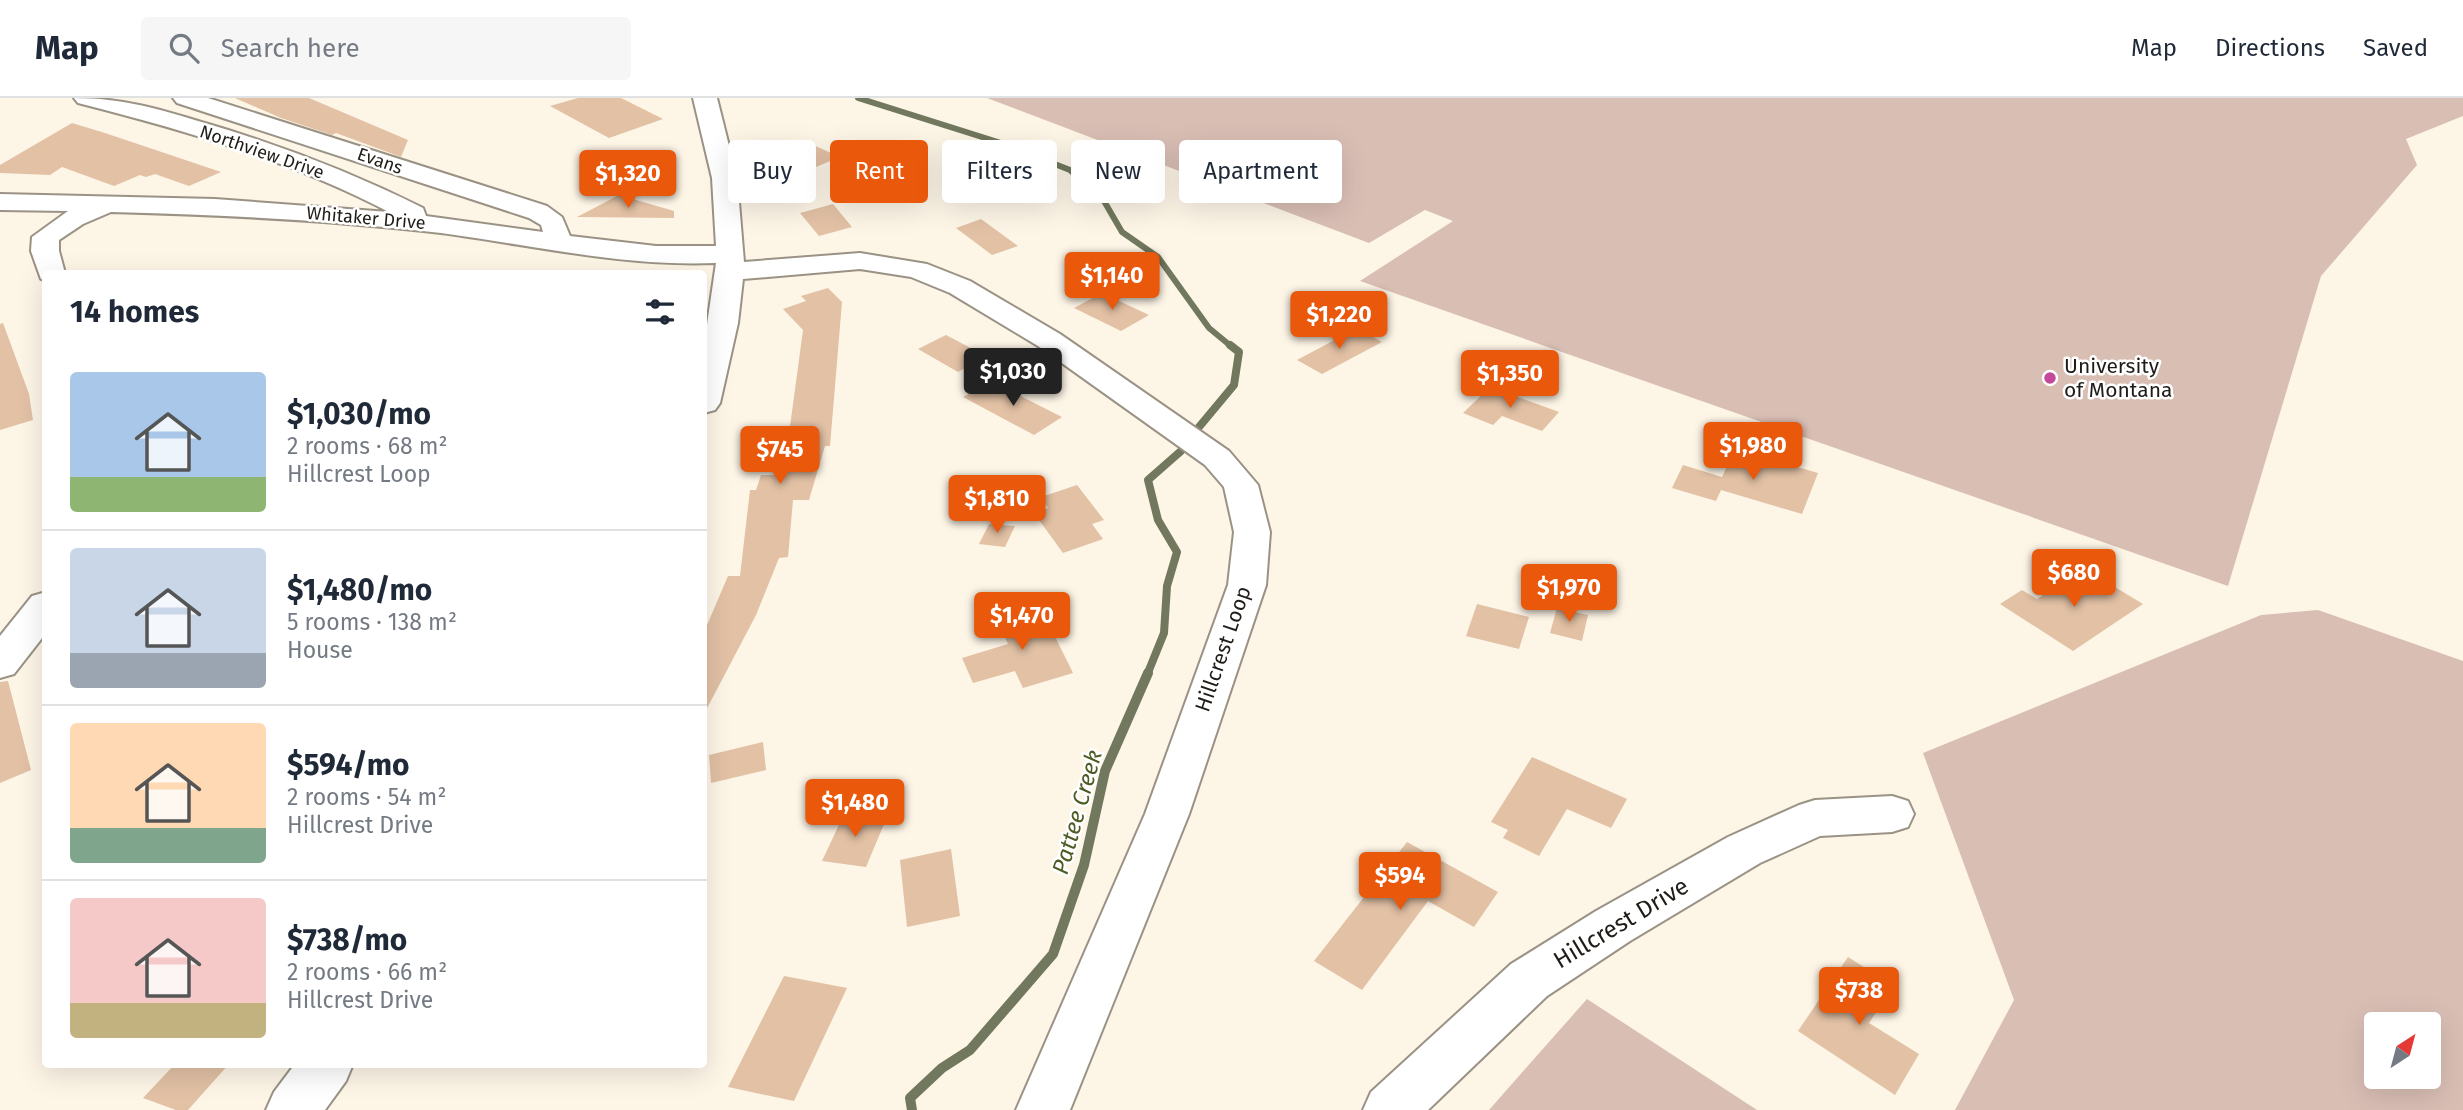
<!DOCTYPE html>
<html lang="en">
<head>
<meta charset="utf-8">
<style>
  :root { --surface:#fff; --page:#f6f6f7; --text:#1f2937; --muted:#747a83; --line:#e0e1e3; --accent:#ea580c }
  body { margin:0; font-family:"Fira Sans",sans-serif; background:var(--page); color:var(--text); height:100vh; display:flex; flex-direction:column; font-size:26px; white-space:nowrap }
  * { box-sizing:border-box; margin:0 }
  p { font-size:23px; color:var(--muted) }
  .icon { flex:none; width:38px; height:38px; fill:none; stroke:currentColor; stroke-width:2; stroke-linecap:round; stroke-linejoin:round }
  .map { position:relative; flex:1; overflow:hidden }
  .sheet { position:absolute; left:42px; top:172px; width:665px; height:798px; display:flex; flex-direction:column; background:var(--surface); border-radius:7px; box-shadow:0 7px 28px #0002 }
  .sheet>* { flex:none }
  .guide { position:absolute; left:728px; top:42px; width:665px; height:63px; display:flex; gap:14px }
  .needle { width:46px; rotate:36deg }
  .tools { position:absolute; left:2364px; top:914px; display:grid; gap:14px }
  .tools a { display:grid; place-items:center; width:77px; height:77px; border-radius:7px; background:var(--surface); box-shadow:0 7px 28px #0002; font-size:35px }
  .price { position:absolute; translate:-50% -60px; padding:0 16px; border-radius:7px; background:var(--accent); color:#fff; font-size:23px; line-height:46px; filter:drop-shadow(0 2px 4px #0008) }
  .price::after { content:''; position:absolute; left:50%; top:42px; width:21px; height:16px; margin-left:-10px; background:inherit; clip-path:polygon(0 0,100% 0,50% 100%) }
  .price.active { background:#222; color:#fff }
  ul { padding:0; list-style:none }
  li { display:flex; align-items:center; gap:21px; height:175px; padding:0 28px }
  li+li { border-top:2px solid var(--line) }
  li span { display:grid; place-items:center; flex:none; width:196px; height:140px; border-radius:7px; color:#555 }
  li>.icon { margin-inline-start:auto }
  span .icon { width:84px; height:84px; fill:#fffc; stroke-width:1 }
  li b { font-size:30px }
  h2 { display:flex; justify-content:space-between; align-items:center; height:84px; padding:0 28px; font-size:30px }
  .pill { padding:0 24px; border-radius:7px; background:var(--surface); box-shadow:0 7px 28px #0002; font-size:24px; line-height:63px }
  .pill.active { background:var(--accent); color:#fff }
  header { display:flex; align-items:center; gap:42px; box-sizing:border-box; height:98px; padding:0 35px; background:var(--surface); border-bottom:2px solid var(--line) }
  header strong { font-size:33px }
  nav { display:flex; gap:38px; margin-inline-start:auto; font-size:24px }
  .search { width:490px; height:63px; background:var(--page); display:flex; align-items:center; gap:18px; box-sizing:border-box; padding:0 24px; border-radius:7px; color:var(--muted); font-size:26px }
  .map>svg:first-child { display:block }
</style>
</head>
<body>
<header>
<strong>Map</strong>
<div class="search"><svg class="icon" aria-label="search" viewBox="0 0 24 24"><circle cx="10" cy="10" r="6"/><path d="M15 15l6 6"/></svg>Search here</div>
<nav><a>Map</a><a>Directions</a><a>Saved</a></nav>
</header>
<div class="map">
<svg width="2463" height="1012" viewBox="0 0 2463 1012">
  <rect width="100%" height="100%" fill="#fdf5e6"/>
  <path fill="#d9beb4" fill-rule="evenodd" d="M 987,0 L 2463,0 L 2463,18 L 2406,41 L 2417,67 L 2321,178 L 2228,488 L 1360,183 L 1453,123 L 1425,112 L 1369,145 Z
    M 2318,512 L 2463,563 L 2463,1012 L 1955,1012 L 2014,902 L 1923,655 L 2261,517 ZM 2376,926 L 2429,926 L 2429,978 L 2376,978 Z
    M 1587,901 L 1757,1012 L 1489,1012 Z"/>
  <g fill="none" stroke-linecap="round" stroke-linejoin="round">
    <path stroke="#71785d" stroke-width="6" d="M 858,0 L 1001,45 L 1070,72 L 1104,103 L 1122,134 L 1158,159 L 1209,230 L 1232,249"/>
    <path stroke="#71785d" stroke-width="8" d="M 1199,329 L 1234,287 L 1239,254 L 1230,247
      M 1147,577 L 1164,535 L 1167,488 L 1177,454 L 1158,422 L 1148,382 L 1181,353"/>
    <path stroke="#71785d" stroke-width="10" d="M 912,1012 L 910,1000 L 942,970 L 970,952 L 1053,856 L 1084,767 L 1105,673 L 1148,575"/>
  </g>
  <path fill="#e2c1a5" d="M 235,0 L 309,0 L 408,42 L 401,59 L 336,35 L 332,37 L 281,20 Z
    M 578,0 L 621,0 L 663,21 L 609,40 L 550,8 Z
    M 72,25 L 105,35 L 221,74 L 189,88 L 155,76 L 146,79 L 140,77 L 114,88 L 62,69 L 50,77 L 0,75 L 0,67 Z
    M 811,46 L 840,59 L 804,74 L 775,61 Z
    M 619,97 L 674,113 L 674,120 L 577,119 Z
    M 833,106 L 852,129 L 819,138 L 800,115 Z
    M 981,121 L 1018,148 L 992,157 L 956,130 Z
    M 828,190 L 842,204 L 830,348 L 825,348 L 809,402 L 793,402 L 788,459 L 779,460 L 756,517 L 704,616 L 704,534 L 728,478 L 740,478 L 750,392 L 756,392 L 761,377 L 779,377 L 789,336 L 803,232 L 783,211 L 806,203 L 801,198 Z
    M 1102,195 L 1149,217 L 1121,233 L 1074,210 Z
    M 3,225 L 29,296 L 33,322 L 0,332 L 0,226 Z
    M 1357,230 L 1382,244 L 1322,276 L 1297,262 Z
    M 946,237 L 986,258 L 958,274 L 918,251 Z
    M 991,283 L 1062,319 L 1034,337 L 963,299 Z
    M 1490,289 L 1559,314 L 1542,333 L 1502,318 L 1493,327 L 1463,315 Z
    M 1735,351 L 1818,375 L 1802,416 L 1721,392 L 1716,403 L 1672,390 L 1683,367 L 1722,379 Z
    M 1077,387 L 1104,422 L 1092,426 L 1103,441 L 1063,455 L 1034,415 L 1048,410 L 1041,399 Z
    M 989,426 L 1015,428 L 1005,449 L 979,446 Z
    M 2085,471 L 2143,506 L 2073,553 L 2000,506 L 2022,492 L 2037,501 Z
    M 1477,506 L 1529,519 L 1519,551 L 1466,538 Z
    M 1040,508 L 1073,575 L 1023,590 L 1015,573 L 973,585 L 962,560 L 1008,546 L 996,520 Z
    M 1557,510 L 1588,517 L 1582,543 L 1550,535 Z
    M 8,583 L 31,672 L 0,685 L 0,584 Z
    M 763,644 L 766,672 L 711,685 L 709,657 Z
    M 1532,659 L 1627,701 L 1611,730 L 1567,711 L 1539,758 L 1503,740 L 1508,732 L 1491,724 Z
    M 845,714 L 887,719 L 866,769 L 822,763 Z
    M 1407,744 L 1498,794 L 1474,829 L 1428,803 L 1362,892 L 1314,863 Z
    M 951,751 L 960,818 L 907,829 L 900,762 Z
    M 1848,859 L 1894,888 L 1869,925 L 1919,956 L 1895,997 L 1798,933 Z
    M 784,878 L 847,890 L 794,1003 L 728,989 Z
    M 175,966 L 229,966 L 188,1012 L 176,1012 L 143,1000 Z"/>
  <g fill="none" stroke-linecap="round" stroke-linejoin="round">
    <g stroke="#9a9284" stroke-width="4">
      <path id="minor" d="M 74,0 C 123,0 159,11 205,25 C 280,47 353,75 423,110 L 426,118 L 543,134 L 541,127 L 529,120 L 177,5 L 173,0 L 208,0 L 547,108 L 562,119 L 570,138 L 656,148 L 716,148 L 712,80 L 693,0 L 717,0 L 737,80 L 744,164 L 860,155 L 927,166 L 970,183 L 1060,236 L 1229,353 L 1258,387 L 1270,434 L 1266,487 L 1189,716 L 1070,1012 L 1016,1012 L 1145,716 L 1228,487 L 1234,434 L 1224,389 L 1205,367 L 1038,248 L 950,195 L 911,179 L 860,171 L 743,181 L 738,225 L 720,305 L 715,312 L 704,315 L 704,247 L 716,165 C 623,169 532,147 441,135 C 331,122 221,117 111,114 L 83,126 L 59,142 L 59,153 L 65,175 L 46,175 L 46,182 L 41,181 L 31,153 L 32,139 L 68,113 L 0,112 L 0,96 L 215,101 L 389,114 C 291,63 184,32 78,5 Z
        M 46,494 L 46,535 L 14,576 L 0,580 L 0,538 L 32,498 Z
        M 1892,698 L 1908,703 L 1914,716 L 1908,729 L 1892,734 L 1820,738 L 1760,765 L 1630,843 L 1547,898 L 1428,1012 L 1363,1012 L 1371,994 L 1511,866 L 1596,813 L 1728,739 L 1799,707 L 1815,702 Z
        M 295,966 L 353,966 L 346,983 L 325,1012 L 266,1012 L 274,994 Z"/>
    </g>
    <use href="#minor" fill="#fff" fill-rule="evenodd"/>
  </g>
  <circle fill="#c4499a" stroke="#fff" stroke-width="2.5" cx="2050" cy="280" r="7"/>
  <g text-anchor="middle" stroke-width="5" stroke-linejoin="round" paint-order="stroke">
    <g font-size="18" fill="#201d18" stroke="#fff">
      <text transform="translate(262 54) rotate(19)" y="6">Northview Drive</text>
      <text transform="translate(380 63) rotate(19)" y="6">Evans</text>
      <text transform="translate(366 120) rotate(5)" y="6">Whitaker Drive</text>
    </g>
    <g font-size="21" fill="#201d18" stroke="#fff" text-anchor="start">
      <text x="2064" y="275">University<tspan x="2064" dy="24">of Montana</tspan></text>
    </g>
    <g font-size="21" fill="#201d18" stroke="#fff">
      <text transform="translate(1223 551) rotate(-71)" y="7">Hillcrest Loop</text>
    </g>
    <g font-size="23" font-style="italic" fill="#4d5c22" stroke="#fff">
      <text transform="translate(1077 714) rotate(-74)" y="8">Pattee Creek</text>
    </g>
    <g font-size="24" fill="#201d18" stroke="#fff">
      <text transform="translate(1621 825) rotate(-31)" y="8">Hillcrest Drive</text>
    </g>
  </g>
</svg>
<div class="tools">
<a><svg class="needle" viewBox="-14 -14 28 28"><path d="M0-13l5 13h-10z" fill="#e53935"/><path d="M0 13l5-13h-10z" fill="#747a83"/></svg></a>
</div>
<b class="price" style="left:628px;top:112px">$1,320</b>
<b class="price" style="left:1112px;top:214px">$1,140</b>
<b class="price" style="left:1339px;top:253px">$1,220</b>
<b class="price active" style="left:1013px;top:310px">$1,030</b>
<b class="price" style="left:1510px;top:312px">$1,350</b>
<b class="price" style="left:1753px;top:384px">$1,980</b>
<b class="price" style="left:780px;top:388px">$745</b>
<b class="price" style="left:997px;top:437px">$1,810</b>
<b class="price" style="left:2074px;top:511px">$680</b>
<b class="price" style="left:1569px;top:526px">$1,970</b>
<b class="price" style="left:1022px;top:554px">$1,470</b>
<b class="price" style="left:855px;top:741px">$1,480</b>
<b class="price" style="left:1400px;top:814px">$594</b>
<b class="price" style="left:1859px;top:929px">$738</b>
<div class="guide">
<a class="pill">Buy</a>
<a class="pill active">Rent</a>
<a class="pill">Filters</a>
<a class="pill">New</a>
<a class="pill">Apartment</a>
</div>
<section class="sheet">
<h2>14 homes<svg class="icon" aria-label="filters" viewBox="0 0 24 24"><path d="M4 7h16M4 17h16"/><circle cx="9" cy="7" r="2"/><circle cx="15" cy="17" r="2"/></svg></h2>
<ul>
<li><span style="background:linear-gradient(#a9c7e8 75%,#8fb573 0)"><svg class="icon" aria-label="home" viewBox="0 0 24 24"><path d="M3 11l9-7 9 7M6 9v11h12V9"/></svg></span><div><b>$1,030/mo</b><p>2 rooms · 68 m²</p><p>Hillcrest Loop</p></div></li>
<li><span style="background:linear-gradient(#c9d6e8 75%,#9aa5b1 0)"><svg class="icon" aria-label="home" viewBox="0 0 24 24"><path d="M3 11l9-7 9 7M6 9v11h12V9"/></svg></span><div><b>$1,480/mo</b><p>5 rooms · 138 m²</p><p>House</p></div></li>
<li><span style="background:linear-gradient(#ffd9b3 75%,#7fa58c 0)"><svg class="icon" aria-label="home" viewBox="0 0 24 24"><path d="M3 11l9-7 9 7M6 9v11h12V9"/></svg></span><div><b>$594/mo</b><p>2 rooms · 54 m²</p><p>Hillcrest Drive</p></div></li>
<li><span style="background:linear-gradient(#f6c9c9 75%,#c2b280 0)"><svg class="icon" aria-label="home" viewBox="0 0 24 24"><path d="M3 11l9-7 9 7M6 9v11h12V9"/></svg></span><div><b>$738/mo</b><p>2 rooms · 66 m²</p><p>Hillcrest Drive</p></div></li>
</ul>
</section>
</div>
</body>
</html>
